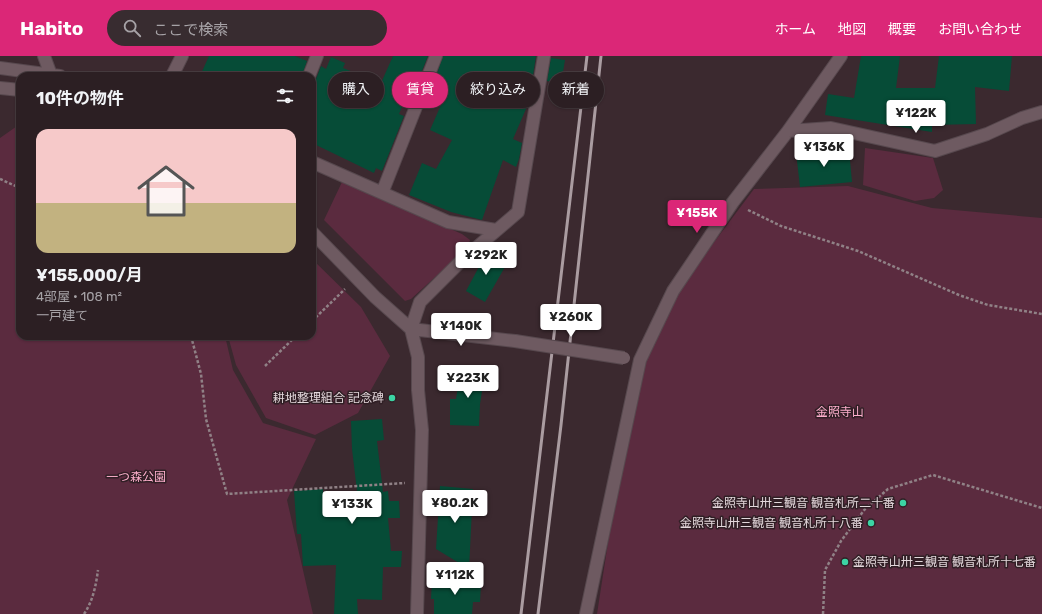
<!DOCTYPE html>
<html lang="ja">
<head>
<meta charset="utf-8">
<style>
  :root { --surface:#2c1f23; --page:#382c30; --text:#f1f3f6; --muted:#a6a2a6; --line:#483d41; --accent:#db2777 }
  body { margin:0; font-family:Rubik,"Noto Sans JP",sans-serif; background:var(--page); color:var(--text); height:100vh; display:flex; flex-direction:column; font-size:15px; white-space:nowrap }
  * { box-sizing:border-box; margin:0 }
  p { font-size:13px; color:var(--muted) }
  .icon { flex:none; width:22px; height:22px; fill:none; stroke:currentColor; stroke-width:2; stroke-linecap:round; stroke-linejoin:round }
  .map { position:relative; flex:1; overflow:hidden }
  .drawer { position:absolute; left:16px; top:16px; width:300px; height:268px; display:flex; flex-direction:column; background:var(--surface); border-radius:12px; box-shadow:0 1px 3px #0004,0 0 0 1px var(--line) }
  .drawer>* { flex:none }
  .banner { position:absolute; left:328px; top:16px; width:380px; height:36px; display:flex; gap:8px }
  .price { position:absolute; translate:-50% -34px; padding:0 9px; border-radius:4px; background:#fff; color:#222; font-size:13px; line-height:26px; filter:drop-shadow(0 1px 2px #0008) }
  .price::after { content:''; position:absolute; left:50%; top:24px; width:12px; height:9px; margin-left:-6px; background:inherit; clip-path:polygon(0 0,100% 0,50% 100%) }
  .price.selected { background:var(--accent); color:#fff }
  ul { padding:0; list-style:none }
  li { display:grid; align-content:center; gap:8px; height:212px; padding:0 20px }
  li span { display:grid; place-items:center; height:124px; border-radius:12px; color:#555 }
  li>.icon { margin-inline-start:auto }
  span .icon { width:72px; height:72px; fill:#fffc; stroke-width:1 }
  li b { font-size:17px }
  h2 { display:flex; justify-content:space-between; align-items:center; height:48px; padding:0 20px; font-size:17px }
  .chip { padding:0 14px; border-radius:18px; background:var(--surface); box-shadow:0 1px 3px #0004,0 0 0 1px var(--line); font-size:14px; line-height:36px }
  .chip.selected { background:var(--accent); color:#fff }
  header { display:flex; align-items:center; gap:24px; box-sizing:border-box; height:56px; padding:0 20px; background:var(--accent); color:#fff }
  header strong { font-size:19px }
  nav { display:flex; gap:22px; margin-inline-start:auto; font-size:14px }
  .search { width:280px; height:36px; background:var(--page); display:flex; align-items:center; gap:10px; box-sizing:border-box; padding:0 14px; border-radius:22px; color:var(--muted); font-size:15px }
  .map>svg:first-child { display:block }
</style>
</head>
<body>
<header>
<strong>Habito</strong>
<div class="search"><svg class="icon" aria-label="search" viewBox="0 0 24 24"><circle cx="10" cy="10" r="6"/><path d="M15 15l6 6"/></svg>ここで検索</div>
<nav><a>ホーム</a><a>地図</a><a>概要</a><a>お問い合わせ</a></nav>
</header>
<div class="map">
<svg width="1042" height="558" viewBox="0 0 1042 558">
  <rect width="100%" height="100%" fill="#3b292f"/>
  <path fill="#5b2b3f" d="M 20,68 L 20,280 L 225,280 L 233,314 L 263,367 L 316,383 L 287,444 L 313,558 L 0,558 L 0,82 Z
    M 865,92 L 933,102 L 943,134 L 934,142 L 915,145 L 863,129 Z
    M 342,126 L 462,178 L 470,184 L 467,192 L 411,243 L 405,245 L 324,164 Z
    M 848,130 L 932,152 L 1042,162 L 1042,558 L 597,558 L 618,422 L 656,259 L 691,217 L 754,133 Z
    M 312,203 L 361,251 L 390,300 L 358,357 L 315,379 L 266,362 L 236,309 L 228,280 L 312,280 Z"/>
  <path fill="#064c37" d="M 209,0 L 295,0 L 307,5 L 302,20 L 200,20 Z
    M 393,0 L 428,0 L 420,20 L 415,20 L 399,58 L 404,60 L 382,115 L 376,112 L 374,117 L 312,87 L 312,27 L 316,23 L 321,10 L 326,13 L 331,1 L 345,7 L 343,12 L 381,27 Z
    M 443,0 L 536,0 L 529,46 L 513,83 L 522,87 L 519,103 L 516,111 L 503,104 L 482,164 L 451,156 L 409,139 L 422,107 L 436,113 L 452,84 L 430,74 L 448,33 L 434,26 Z
    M 861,0 L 900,0 L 896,32 L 935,32 L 939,0 L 1012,0 L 1009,35 L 975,31 L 976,68 L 932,69 L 932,76 L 825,59 L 828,38 L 854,42 Z
    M 551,2 L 565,4 L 561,28 L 547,25 Z
    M 826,93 L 827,96 L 849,94 L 852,126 L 800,131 L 796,96 Z
    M 488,194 L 503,203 L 502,205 L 506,209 L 485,246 L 466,235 Z
    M 461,312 L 485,316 L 480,348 L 479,370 L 450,369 L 450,343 L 456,343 Z
    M 382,363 L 384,384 L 377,385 L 383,436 L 388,435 L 389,445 L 399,445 L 400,462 L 388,462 L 391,495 L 402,495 L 401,511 L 383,511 L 382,544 L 357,543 L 358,558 L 334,558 L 336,509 L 303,510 L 301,478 L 297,478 L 294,435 L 323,433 L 323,437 L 357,435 L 352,393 L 351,365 Z
    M 440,430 L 473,433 L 469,513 L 436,493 Z
    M 432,523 L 481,526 L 480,546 L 473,546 L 472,558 L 434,558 L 434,543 L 431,543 Z"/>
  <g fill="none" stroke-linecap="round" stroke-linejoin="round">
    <g stroke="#57484e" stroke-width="14">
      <path id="street" d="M 44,0 L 51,19
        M 0,12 L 60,20
        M 172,20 L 182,0
        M 309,20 L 317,0
        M 0,32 L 20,34
        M 788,75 L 831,72 L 935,95 L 987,78 L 1022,62 L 1042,56
        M 312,106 L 448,166 L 496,174
        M 382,137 L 436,0
        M 312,176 L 375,241 L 411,273 L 418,301 L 418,334 L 422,374 L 417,558
        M 515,285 L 411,273 L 420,246 L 463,203 L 518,156 L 544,0
        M 586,558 L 640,304 L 673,235 L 733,146 L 788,75 L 841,0"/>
    </g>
    <path stroke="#908186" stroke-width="2.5" stroke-dasharray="3 2" stroke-linecap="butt" d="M 0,123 L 20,132
      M 748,154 L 781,170 L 858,195 L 959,239 L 988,249 L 1042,258
      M 312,265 L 345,233
      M 191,280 L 201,318 L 206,363 L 227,438 L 405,427
      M 265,310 L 296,280
      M 84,558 C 93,545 96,529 98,514
      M 823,558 L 825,514 L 841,485 L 865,453 L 888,433 L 933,419 L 1042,452"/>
    <use href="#street" stroke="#6e5a61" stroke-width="12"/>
    <path stroke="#aa9ca1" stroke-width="3" d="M 521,558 L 587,0
      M 538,558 L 561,369 L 601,0"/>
    <g stroke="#57484e" stroke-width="14" stroke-linecap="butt">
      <path id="street-bridge" d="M 515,285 L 624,302"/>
    </g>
    <use href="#street-bridge" stroke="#6e5a61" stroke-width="12"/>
  </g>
  <g fill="#3cd4a4" stroke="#301f25" stroke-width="1.5">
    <circle cx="392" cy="342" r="4"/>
    <circle cx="903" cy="447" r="4"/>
    <circle cx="871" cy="467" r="4"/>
    <circle cx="845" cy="506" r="4"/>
  </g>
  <g text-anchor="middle" stroke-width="3" stroke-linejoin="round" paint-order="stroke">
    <g font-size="12" fill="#e3d7db" stroke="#301f25" text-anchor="end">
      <text x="384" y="346">耕地整理組合 記念碑</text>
      <text x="895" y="451">金照寺山卅三観音 観音札所二十番</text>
      <text x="863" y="471">金照寺山卅三観音 観音札所十八番</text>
      <text x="853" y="510" text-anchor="start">金照寺山卅三観音 観音札所十七番</text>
    </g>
    <g font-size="12" fill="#fdafcc" stroke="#301f25">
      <text x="840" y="360">金照寺山</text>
      <text x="136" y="425">一つ森公園</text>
    </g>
  </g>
</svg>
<b class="price" style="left:916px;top:78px">¥122K</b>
<b class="price" style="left:824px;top:112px">¥136K</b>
<b class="price selected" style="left:697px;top:178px">¥155K</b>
<b class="price" style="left:486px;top:220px">¥292K</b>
<b class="price" style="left:571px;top:282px">¥260K</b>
<b class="price" style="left:461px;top:291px">¥140K</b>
<b class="price" style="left:468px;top:343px">¥223K</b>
<b class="price" style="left:455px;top:468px">¥80.2K</b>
<b class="price" style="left:352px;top:469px">¥133K</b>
<b class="price" style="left:455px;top:540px">¥112K</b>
<div class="banner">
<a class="chip">購入</a>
<a class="chip selected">賃貸</a>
<a class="chip">絞り込み</a>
<a class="chip">新着</a>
</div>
<section class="drawer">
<h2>10件の物件<svg class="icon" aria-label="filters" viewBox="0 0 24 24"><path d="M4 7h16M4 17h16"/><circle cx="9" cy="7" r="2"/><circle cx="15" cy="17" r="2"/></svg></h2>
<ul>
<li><span style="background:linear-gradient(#f6c9c9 60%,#c2b280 0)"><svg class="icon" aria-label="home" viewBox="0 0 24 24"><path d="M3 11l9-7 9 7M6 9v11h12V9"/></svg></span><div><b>¥155,000/月</b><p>4部屋 · 108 m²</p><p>一戸建て</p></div></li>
</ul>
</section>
</div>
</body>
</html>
